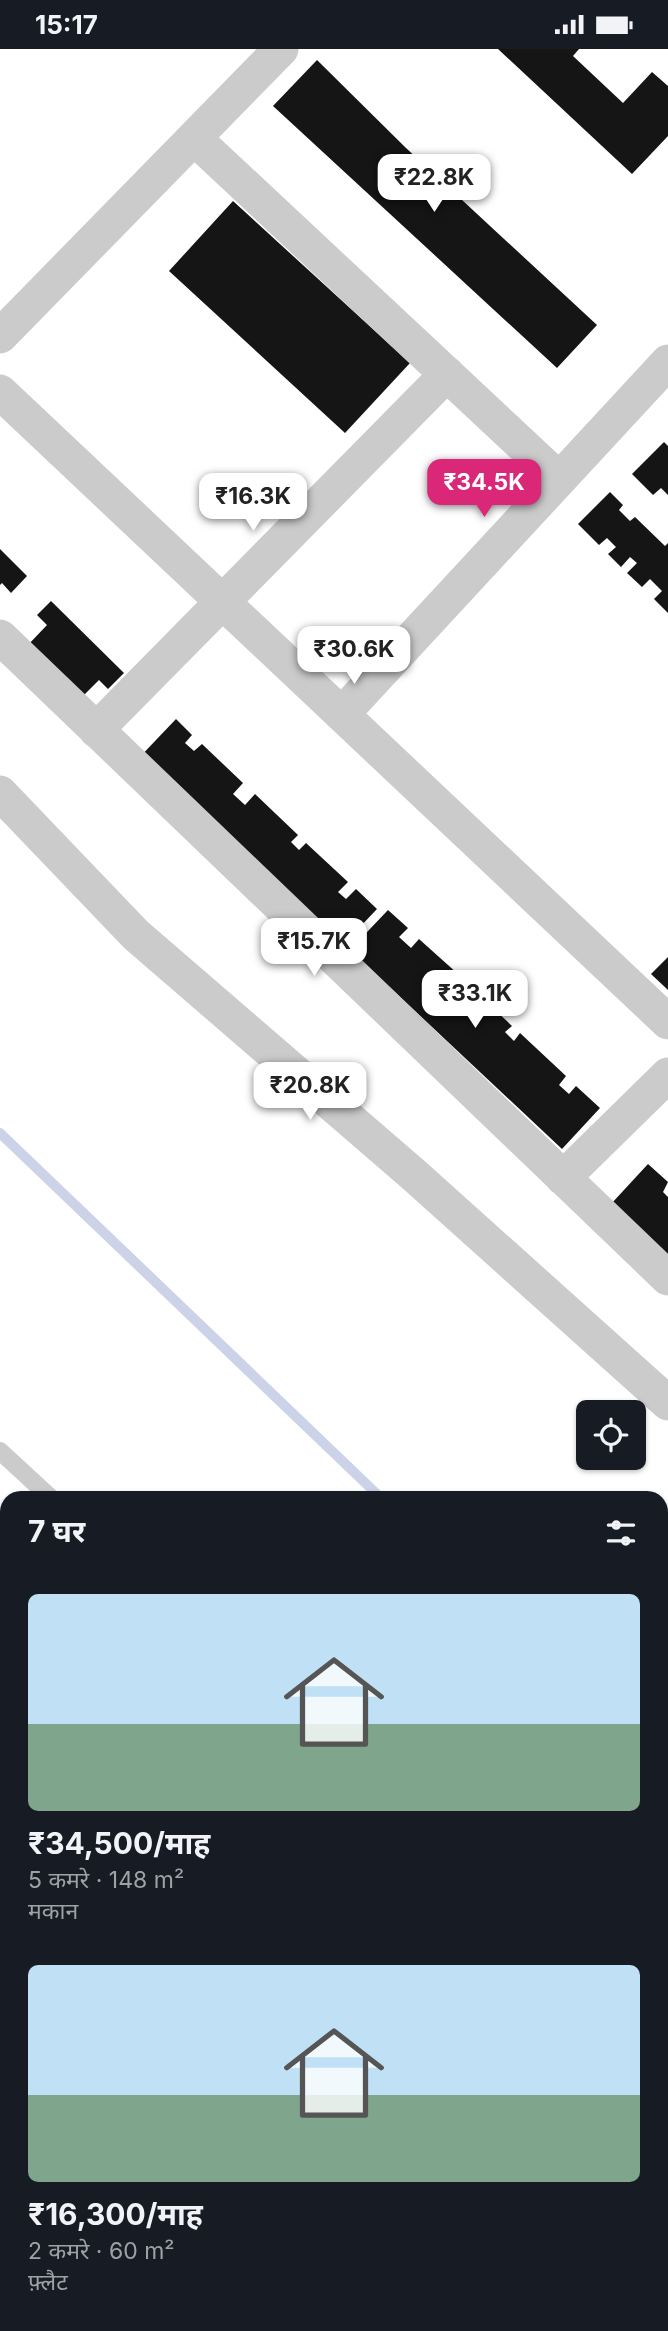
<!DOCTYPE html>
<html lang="hi">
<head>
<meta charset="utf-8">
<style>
  :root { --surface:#171b24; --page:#242831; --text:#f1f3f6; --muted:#9ea1a6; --accent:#db2777 }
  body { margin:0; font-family:Inter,"Noto Sans Devanagari",sans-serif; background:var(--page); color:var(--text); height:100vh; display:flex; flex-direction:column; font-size:26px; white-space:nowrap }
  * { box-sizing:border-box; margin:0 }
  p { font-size:23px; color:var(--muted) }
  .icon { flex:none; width:38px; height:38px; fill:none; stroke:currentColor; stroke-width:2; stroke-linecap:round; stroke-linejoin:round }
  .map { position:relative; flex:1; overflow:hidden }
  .sheet { position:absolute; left:0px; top:1442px; width:668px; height:840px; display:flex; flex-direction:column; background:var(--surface); border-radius:21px 21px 0 0; box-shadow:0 2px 5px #0004 }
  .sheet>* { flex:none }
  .buttons { position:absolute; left:576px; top:1351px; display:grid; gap:14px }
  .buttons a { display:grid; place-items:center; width:70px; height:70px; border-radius:10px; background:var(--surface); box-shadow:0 2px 5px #0004; font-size:35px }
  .price { position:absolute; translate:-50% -60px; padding:0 16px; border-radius:14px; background:#fff; color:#222; font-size:23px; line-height:46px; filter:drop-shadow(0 2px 4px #0008) }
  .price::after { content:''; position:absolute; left:50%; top:42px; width:21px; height:16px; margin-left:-10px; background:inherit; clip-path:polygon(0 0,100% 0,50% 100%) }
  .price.on { background:var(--accent); color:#fff }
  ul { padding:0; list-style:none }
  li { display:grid; align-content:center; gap:14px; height:371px; padding:0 28px }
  li span { display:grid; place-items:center; height:217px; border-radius:10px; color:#555 }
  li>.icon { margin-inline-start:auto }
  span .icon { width:126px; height:126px; fill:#fffc; stroke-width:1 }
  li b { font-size:30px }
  h2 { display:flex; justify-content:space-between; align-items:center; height:84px; padding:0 28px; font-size:30px }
  .status { display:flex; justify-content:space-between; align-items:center; height:49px; padding:0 35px; background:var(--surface); direction:ltr }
  .status svg { height:19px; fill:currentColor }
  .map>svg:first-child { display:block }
</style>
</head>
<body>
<div class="status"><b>15:17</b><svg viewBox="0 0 49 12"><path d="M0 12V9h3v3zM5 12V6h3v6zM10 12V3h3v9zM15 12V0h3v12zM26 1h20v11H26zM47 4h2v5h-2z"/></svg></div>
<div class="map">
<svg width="668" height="2282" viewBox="0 0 668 2282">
  <rect width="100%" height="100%" fill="#fff"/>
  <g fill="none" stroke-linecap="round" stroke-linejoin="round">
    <path stroke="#ccd3e8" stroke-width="10" d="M 0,1084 L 381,1449
      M 662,1760 L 668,1769"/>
  </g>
  <path fill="#151515" d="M 498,0 L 579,0 L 573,7 L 623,54 L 652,23 L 668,37 L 668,87 L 632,125 Z
    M 317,11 L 406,99 L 597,276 L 557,319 L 273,57 Z
    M 233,152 L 410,314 L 345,384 L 169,222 Z
    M 664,393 L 668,397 L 668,446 L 661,439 L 653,446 L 632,425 Z
    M 610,443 L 623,456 L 619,461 L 630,472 L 635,468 L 665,497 L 668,494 L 668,564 L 654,550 L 662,542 L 650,530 L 642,538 L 627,524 L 637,514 L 630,508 L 621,518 L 608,505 L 616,498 L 607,489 L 599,496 L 578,475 Z
    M 0,500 L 27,527 L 11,544 L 2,534 L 0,536 Z
    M 51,552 L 124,624 L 108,640 L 99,631 L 81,649 L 27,597 L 47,576 L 37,566 Z
    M 176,670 L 192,686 L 185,694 L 194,702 L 202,695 L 243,734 L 233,745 L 245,756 L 255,745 L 298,786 L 291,793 L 299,801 L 306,794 L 348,833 L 338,843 L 346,850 L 356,840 L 377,860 L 337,902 L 136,712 Z
    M 388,861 L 408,879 L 399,888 L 411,899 L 419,890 L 458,925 L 450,933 L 461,944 L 468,935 L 512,977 L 505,983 L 514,992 L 520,984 L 566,1027 L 559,1036 L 569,1045 L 576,1037 L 600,1059 L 562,1100 L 350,901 Z
    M 668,908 L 668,941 L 651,925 Z
    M 648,1115 L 668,1133 L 663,1143 L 668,1148 L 668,1209 L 611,1155 Z"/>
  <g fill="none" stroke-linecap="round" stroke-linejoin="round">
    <path stroke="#cbcbcb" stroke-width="18" d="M 0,1402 L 51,1449
      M 0,1511 L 7,1518
      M 0,1629 L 7,1625
      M 0,2082 L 7,2077
      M 423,2275 L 424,2282
      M 557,2275 L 557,2282"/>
    <path stroke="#cbcbcb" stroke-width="35" d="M 194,89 L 559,430
      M 0,287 L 281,0
      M 0,343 L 668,973
      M 0,588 L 668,1229
      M 342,665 L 668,313
      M 96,681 L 447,325
      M 0,744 L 136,886 L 414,1126 L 668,1354
      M 563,1129 L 668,1026"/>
  </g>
</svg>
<div class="buttons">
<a><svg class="icon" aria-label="locate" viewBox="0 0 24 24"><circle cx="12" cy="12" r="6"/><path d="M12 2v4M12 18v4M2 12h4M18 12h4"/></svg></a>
</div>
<b class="price" style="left:434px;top:165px">₹22.8K</b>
<b class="price on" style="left:484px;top:470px">₹34.5K</b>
<b class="price" style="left:253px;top:484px">₹16.3K</b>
<b class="price" style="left:354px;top:637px">₹30.6K</b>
<b class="price" style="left:314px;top:929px">₹15.7K</b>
<b class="price" style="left:475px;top:981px">₹33.1K</b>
<b class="price" style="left:310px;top:1073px">₹20.8K</b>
<section class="sheet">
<h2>7 घर<svg class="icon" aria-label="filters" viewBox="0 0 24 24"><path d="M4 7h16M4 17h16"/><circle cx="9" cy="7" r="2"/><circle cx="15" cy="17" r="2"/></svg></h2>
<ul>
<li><span style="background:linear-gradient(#bfe0f5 60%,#7fa58c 0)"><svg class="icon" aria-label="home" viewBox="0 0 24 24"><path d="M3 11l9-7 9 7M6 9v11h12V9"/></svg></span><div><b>₹34,500/माह</b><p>5 कमरे · 148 m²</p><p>मकान</p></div></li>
<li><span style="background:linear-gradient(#bfe0f5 60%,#7fa58c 0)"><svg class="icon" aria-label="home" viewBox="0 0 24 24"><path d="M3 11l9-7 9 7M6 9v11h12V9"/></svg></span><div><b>₹16,300/माह</b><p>2 कमरे · 60 m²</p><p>फ़्लैट</p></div></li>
</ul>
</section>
</div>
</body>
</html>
